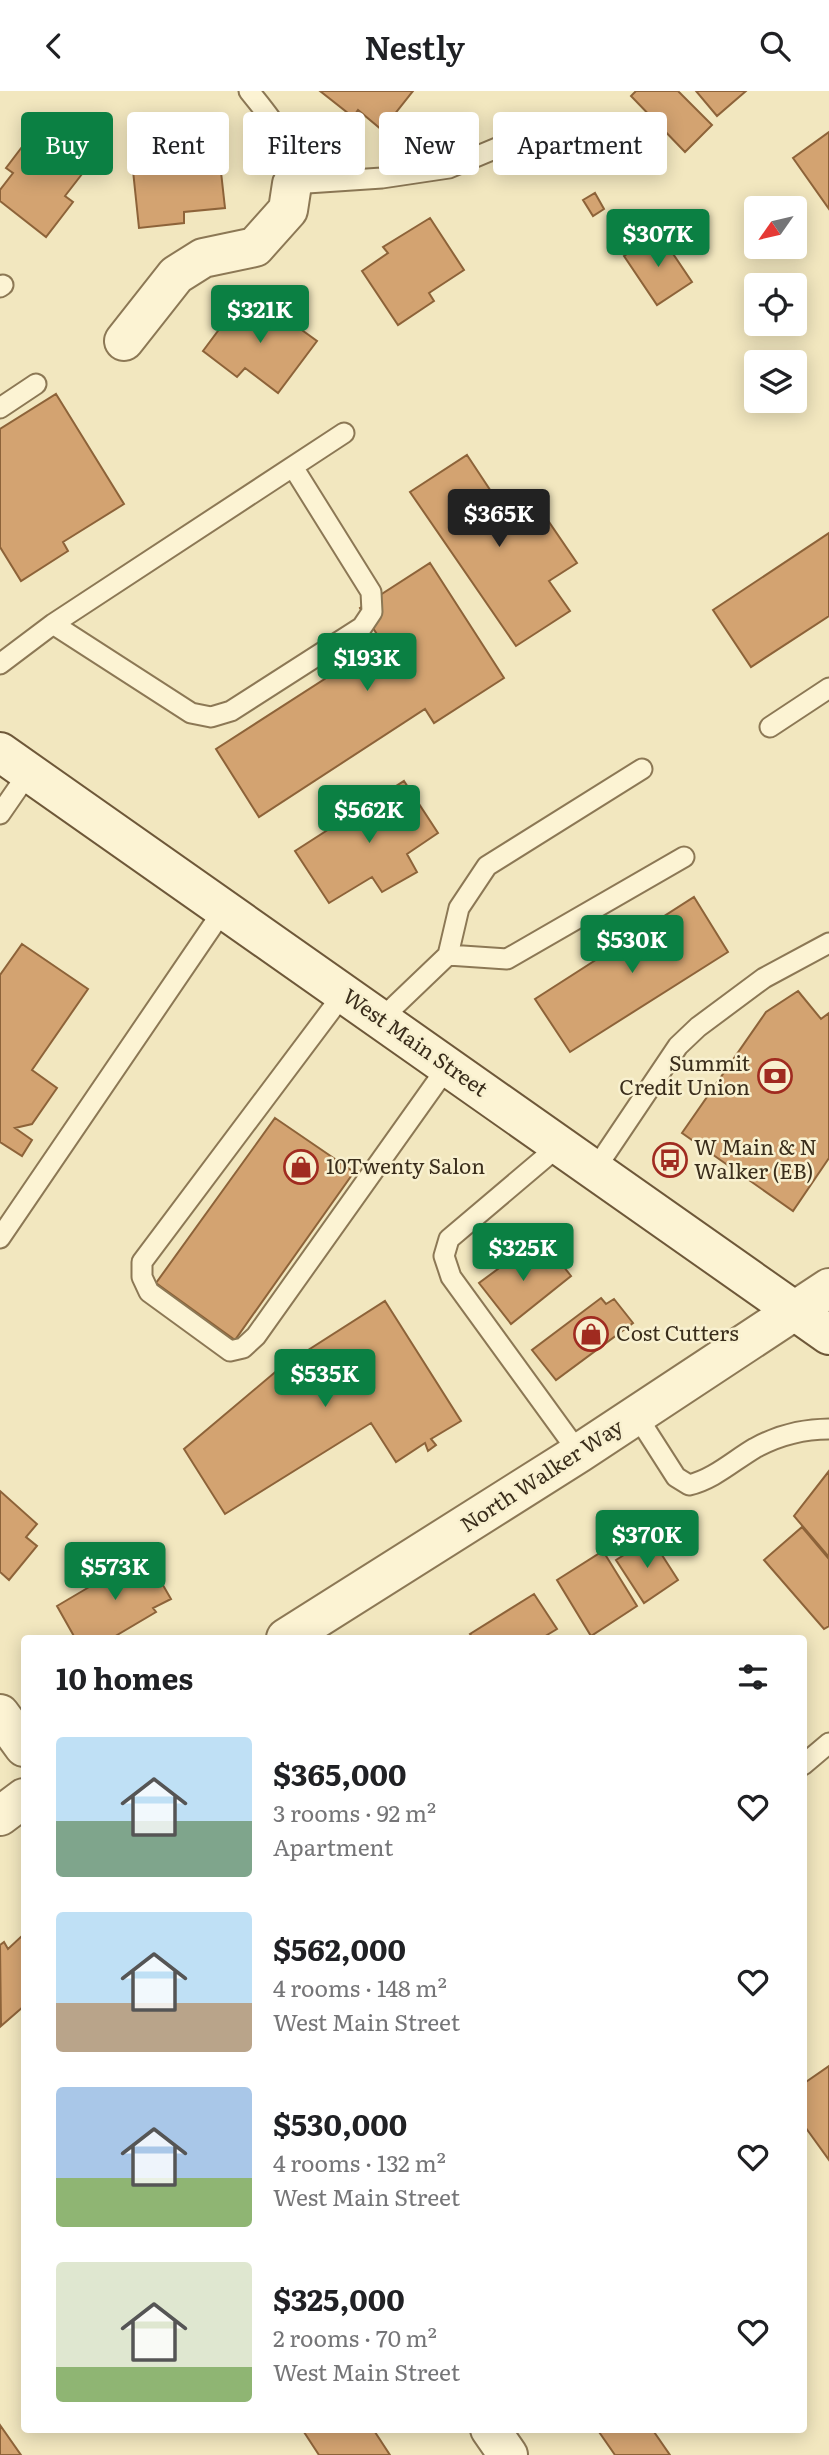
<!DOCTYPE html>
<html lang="en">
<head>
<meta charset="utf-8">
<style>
  :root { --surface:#fff; --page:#f6f6f6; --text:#202124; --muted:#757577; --accent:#0b8043 }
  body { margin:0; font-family:Literata,serif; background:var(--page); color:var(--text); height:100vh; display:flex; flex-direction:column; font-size:26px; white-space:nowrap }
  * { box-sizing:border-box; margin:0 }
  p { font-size:23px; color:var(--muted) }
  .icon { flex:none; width:38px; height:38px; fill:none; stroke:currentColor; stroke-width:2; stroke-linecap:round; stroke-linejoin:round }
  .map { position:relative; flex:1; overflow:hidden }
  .drawer { position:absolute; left:21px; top:1544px; width:786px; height:798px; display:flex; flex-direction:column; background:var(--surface); border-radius:7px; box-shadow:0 4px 18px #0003 }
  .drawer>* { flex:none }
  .guide { position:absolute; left:21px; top:21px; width:788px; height:63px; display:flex; gap:14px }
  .needle { width:46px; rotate:236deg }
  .tools { position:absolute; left:744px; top:105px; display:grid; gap:14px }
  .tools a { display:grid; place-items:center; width:63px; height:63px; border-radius:7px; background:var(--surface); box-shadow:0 4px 18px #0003; font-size:35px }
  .price { position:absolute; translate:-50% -60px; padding:0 16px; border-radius:7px; background:var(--accent); color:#fff; font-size:23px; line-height:46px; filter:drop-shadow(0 2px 4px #0008) }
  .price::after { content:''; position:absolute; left:50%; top:42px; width:21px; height:16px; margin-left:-10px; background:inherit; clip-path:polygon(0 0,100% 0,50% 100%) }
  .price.current { background:#222; color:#fff }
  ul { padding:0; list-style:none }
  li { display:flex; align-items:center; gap:21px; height:175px; padding:0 35px }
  li span { display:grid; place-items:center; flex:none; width:196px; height:140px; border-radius:7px; color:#555 }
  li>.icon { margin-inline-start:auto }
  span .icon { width:84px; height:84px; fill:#fffc; stroke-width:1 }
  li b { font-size:30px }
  h2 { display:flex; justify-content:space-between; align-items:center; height:84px; padding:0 35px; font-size:30px }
  .chip { padding:0 24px; border-radius:7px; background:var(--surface); box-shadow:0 4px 18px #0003; font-size:24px; line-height:63px }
  .chip.current { background:var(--accent); color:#fff }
  header { display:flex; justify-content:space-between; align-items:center; height:91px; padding:0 35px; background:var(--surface); font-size:32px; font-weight:600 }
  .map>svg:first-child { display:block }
</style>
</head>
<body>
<header><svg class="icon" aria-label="back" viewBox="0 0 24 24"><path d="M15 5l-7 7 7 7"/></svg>Nestly<svg class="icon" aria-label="search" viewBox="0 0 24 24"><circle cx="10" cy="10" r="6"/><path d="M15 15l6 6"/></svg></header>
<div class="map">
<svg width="829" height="2364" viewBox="0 0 829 2364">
  <rect width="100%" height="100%" fill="#f2e7bf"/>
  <path fill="#d3a371" stroke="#8d6339" stroke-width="2" d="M 320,0 L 413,0 L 382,39 L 358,19 L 353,26 Z
    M 636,0 L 678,0 L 712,34 L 685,61 L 631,5 Z
    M 696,0 L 746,0 L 717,25 Z
    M 38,35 L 89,74 L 65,105 L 73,111 L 46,146 L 0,110 L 0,99 L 13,82 L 6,77 Z
    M 829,41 L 829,118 L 793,67 Z
    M 218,54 L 225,117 L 184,121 L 184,132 L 139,137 L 132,70 L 165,67 L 165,60 Z
    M 595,102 L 604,118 L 593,125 L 583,109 Z
    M 430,127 L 464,179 L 429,202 L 434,210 L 398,234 L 362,180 L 388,162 L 383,156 Z
    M 659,142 L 692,191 L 657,214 L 624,165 Z
    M 244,205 L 268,225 L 274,219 L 317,250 L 278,302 L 245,277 L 237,286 L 203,260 Z
    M 56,303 L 124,413 L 63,451 L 68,460 L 21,490 L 0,456 L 0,338 Z
    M 467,364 L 508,426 L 534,409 L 577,472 L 549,490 L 570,520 L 516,555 L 410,401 Z
    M 829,442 L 829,525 L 751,576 L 713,519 Z
    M 430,472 L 504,587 L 434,632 L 425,618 L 259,726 L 216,658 L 382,551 L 360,517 Z
    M 404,690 L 438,742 L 407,763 L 417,781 L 382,801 L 372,786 L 329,812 L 295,760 Z
    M 694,806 L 728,861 L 570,961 L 535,908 Z
    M 22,853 L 88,898 L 32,979 L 57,997 L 32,1033 L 15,1037 L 32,1049 L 22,1065 L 0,1051 L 0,884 Z
    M 798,900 L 821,928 L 829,922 L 829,1067 L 793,1120 L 682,1042 L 766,921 Z
    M 275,1027 L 354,1081 L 235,1249 L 156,1192 Z
    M 533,1152 L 552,1176 L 560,1171 L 571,1185 L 511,1233 L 479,1192 Z
    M 601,1207 L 606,1213 L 614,1208 L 633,1232 L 556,1289 L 532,1259 Z
    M 385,1210 L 461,1330 L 431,1348 L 436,1354 L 428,1360 L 425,1352 L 396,1371 L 371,1332 L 225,1423 L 184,1358 L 280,1277 Z
    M 829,1380 L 829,1466 L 794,1425 Z
    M 0,1400 L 37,1433 L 26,1446 L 37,1455 L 9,1489 L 0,1481 Z
    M 802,1436 L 829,1468 L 829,1535 L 824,1538 L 764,1469 Z
    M 651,1447 L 678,1489 L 644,1512 L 616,1469 Z
    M 603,1460 L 637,1515 L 591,1545 L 557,1489 Z
    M 145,1463 L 171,1508 L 153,1517 L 156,1521 L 112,1547 L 75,1547 L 57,1515 Z
    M 534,1503 L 557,1538 L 542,1547 L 473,1547 L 470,1543 Z
    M 24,1843 L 24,1915 L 1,1935 L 0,1854 L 4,1851 L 8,1858 Z
    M 829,1975 L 829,2069 L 803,2033 L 803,1993 Z
    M 0,2334 L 21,2364 L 0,2364 Z
    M 302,2338 L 373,2338 L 390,2364 L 319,2364 Z
    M 597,2338 L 652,2338 L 670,2364 L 615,2364 Z"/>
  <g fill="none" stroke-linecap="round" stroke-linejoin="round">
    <g stroke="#8c7855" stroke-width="23">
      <path id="service" d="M 249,0 C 269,25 299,58 292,93 L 382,87 L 449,77 L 523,46
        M 0,196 L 3,194
        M 0,317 L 36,293
        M 53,533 L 191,622 L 211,626 L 231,620 L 362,536 L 372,521 L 371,501 L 293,376
        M 0,573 L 53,533 L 344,342
        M 770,636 L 829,597
        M 0,723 L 29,681
        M 448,864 L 459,817 L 487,775 L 642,678
        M 344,902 L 142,1171 L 142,1186 L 149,1201 L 230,1260 L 243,1257 L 256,1245 L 448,975
        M 381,928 L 448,864 L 507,868 L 684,766
        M 560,1054 L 449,1148 L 444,1165 L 451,1186 L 579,1362
        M 596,1077 L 678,955 L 698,936 L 764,887 L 829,852
        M 0,1147 L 224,818
        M 637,1325 L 676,1386 L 689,1394 C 714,1388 733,1370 755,1357 C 779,1344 802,1338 829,1338
        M 803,1674 L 829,1652"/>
    </g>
    <g stroke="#8c7855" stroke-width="42">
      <path id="minor" d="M 124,250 L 176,184 L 203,167 L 255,156 L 288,119 L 292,93
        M 286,1547 L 579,1362 L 829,1197
        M 0,1623 L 24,1656
        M 0,1725 L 24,1707
        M 490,2338 L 508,2364"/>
    </g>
    <g stroke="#6e5839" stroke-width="42">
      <path id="secondary" d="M 0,661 L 829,1244"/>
    </g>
    <use href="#service" stroke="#fcf3d3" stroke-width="19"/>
    <use href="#minor" stroke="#fcf3d3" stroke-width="38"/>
    <use href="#secondary" stroke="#fcf3d3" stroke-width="38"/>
  </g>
  <defs>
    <g id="bank-ring" transform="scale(1.75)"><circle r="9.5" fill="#f8f0cf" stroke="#a02b20" stroke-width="1.5"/><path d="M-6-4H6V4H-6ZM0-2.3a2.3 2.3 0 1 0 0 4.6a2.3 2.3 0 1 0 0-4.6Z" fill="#a02b20"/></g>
    <g id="bus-ring" transform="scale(1.75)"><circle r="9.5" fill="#f8f0cf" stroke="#a02b20" stroke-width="1.5"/><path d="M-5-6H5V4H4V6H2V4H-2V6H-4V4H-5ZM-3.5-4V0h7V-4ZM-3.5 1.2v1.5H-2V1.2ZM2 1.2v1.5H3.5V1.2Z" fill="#a02b20"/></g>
    <g id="shop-ring" transform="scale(1.75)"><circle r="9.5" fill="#f8f0cf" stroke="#a02b20" stroke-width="1.5"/><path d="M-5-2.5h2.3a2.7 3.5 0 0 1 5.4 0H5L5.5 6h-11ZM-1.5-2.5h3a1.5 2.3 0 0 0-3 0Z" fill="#a02b20"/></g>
  </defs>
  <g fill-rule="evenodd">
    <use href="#bank-ring" x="775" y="985"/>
    <use href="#bus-ring" x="670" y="1069"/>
    <use href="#shop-ring" x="301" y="1076"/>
    <use href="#shop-ring" x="591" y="1243"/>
  </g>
  <g text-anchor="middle" stroke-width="5" stroke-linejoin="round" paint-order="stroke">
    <g font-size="21" fill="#3a2d1b" stroke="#f8f0cf">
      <text transform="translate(415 952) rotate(35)" y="7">West Main Street</text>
      <text transform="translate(542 1385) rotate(-33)" y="7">North Walker Way</text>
    </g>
    <g font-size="21" fill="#3a2d1b" stroke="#f8f0cf" text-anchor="start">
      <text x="750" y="980" text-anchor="end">Summit<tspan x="750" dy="24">Credit Union</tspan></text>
      <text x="694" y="1064">W Main &amp; N<tspan x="694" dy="24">Walker (EB)</tspan></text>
      <text x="326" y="1083">10Twenty Salon</text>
      <text x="616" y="1250">Cost Cutters</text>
    </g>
  </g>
</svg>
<div class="tools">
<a><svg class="needle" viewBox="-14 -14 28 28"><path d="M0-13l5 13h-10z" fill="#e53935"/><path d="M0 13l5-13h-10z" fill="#757577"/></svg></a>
<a><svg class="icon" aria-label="locate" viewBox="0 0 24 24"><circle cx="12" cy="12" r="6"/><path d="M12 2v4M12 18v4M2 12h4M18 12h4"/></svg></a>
<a><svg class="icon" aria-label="layers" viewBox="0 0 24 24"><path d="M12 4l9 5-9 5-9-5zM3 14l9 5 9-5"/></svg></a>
</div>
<b class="price" style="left:658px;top:178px">$307K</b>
<b class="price" style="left:260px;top:254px">$321K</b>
<b class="price current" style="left:499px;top:458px">$365K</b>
<b class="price" style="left:367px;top:602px">$193K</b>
<b class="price" style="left:369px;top:754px">$562K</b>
<b class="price" style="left:632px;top:884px">$530K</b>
<b class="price" style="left:523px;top:1192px">$325K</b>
<b class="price" style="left:325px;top:1318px">$535K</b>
<b class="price" style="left:647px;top:1479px">$370K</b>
<b class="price" style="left:115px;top:1511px">$573K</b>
<div class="guide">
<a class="chip current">Buy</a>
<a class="chip">Rent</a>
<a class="chip">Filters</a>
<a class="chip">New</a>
<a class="chip">Apartment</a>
</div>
<section class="drawer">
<h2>10 homes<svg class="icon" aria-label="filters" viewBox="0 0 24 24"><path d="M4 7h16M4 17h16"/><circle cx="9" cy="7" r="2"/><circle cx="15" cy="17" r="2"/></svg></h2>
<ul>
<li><span style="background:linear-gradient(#bfe0f5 60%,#7fa58c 0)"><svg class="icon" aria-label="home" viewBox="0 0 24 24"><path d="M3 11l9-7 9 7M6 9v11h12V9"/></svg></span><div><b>$365,000</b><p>3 rooms · 92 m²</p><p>Apartment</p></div><svg class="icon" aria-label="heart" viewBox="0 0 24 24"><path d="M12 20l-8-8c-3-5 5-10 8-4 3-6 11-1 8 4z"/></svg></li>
<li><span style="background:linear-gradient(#bfe0f5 65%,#b9a48a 0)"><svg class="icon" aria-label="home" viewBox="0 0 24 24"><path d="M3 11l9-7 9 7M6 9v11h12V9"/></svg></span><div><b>$562,000</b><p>4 rooms · 148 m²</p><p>West Main Street</p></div><svg class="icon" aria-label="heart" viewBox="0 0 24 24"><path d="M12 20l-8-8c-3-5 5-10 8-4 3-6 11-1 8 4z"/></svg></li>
<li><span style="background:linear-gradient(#a9c7e8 65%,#8fb573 0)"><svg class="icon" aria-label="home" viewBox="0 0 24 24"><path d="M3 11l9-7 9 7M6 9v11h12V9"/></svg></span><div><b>$530,000</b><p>4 rooms · 132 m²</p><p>West Main Street</p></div><svg class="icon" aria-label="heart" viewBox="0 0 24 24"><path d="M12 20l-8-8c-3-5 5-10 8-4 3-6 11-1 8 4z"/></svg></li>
<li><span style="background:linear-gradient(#dfe7d0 75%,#8fb573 0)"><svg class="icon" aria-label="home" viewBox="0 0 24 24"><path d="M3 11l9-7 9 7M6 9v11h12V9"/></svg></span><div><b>$325,000</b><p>2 rooms · 70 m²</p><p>West Main Street</p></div><svg class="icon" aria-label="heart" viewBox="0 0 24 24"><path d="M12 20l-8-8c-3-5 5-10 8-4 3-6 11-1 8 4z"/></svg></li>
</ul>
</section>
</div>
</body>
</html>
